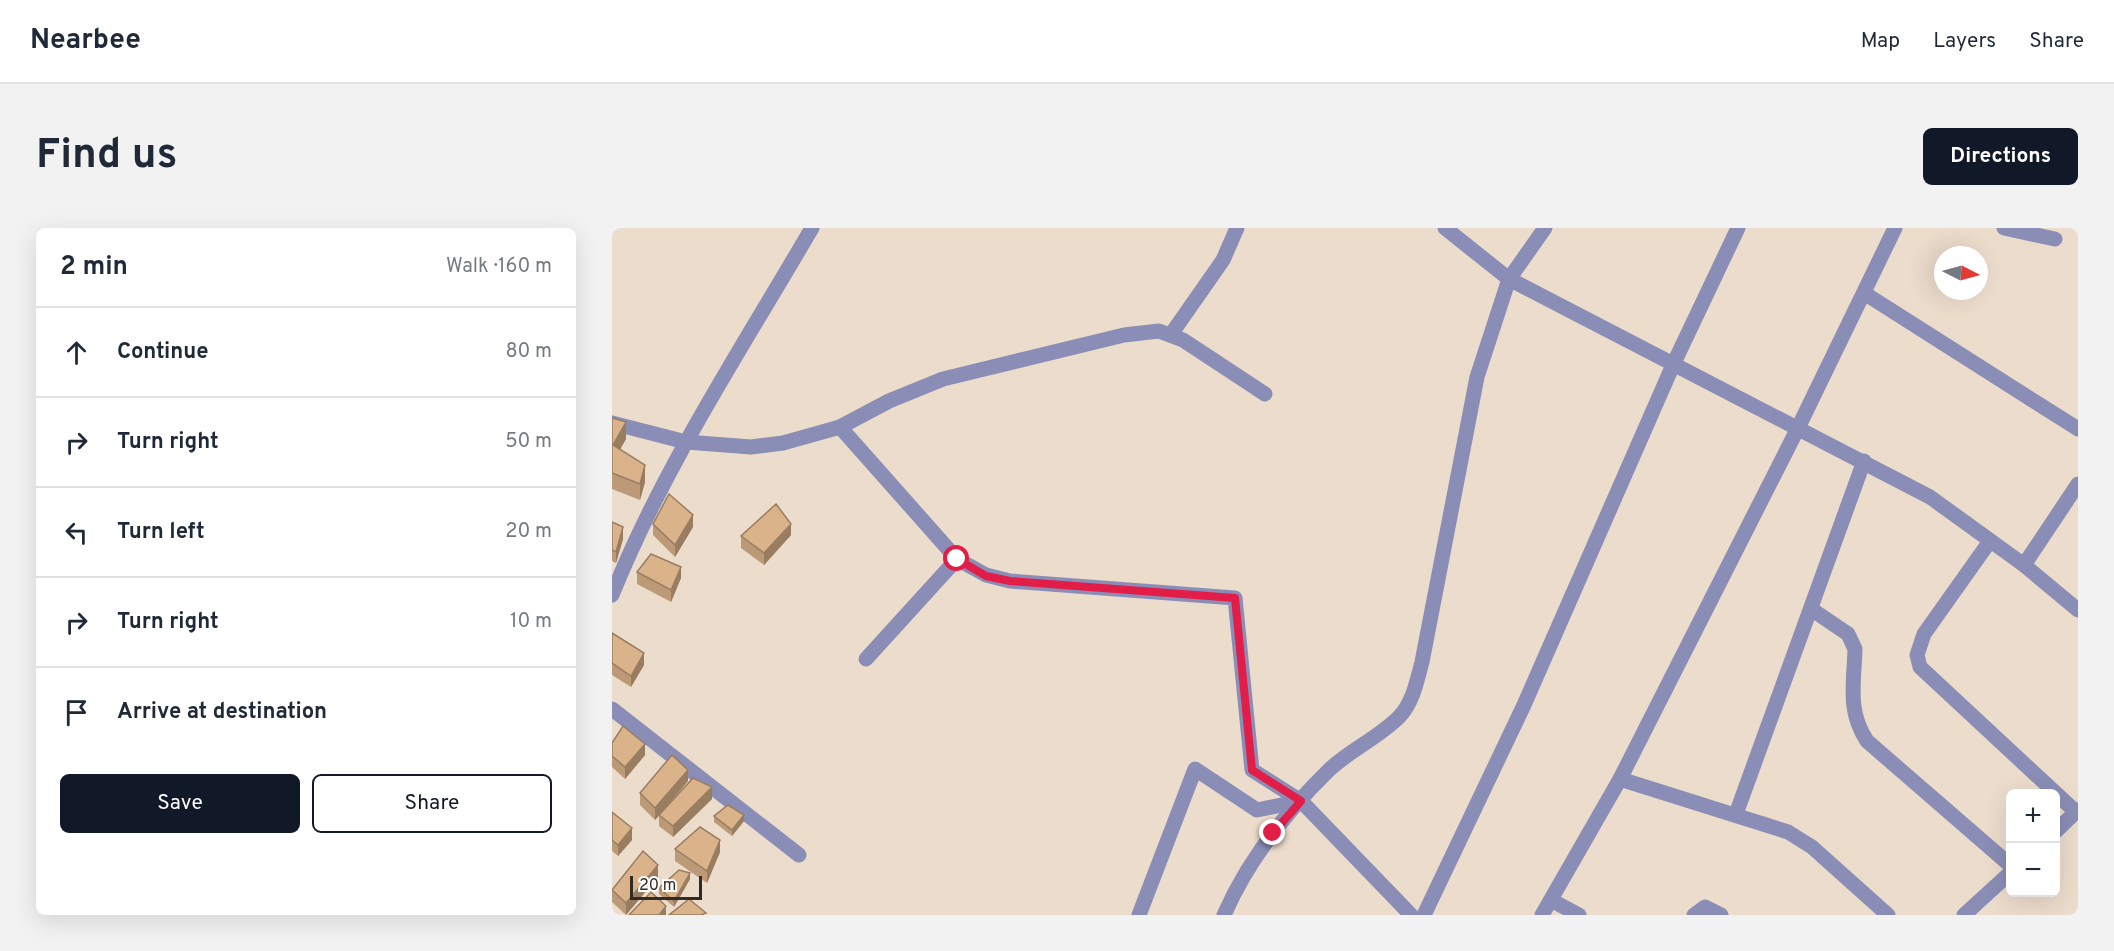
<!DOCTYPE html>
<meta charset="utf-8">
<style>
body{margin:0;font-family:Overpass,sans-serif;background:#f2f2f3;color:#1f2937}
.controls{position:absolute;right:18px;bottom:18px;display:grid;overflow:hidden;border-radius:9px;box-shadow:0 6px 24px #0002}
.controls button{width:54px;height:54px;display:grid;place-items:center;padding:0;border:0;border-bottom:2px solid #e0e1e3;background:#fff;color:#1f2937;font:30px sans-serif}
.compass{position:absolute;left:1322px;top:18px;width:54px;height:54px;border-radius:50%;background:#fff;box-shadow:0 6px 24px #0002;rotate:96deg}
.scale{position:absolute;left:18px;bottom:15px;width:72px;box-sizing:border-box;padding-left:6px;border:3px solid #312b25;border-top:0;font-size:16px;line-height:21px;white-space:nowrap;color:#312b25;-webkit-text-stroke:4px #fff;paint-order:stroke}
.stop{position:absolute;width:18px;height:18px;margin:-14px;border:4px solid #e11d48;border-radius:50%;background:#fff}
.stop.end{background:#e11d48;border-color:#fff;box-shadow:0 2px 6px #0008}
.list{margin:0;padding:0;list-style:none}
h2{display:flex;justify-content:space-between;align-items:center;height:78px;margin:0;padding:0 24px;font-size:26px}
h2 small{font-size:20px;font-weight:400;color:#747a83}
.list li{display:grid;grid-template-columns:39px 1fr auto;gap:18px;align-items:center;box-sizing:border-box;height:90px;padding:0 24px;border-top:2px solid #e0e1e3}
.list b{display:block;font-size:22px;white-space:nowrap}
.list em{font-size:20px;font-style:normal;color:#747a83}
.actions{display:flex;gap:12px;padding:18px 24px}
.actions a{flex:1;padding:14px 0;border:2px solid #111827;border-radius:9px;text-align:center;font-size:21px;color:#111827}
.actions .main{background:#111827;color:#fff}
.icon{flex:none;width:33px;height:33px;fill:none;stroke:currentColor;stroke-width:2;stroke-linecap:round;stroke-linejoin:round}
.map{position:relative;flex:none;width:1466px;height:687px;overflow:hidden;border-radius:9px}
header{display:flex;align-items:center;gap:36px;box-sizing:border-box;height:84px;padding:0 30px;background:#fff;border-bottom:2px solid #e0e1e3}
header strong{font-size:28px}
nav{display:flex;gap:33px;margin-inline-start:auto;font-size:21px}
.intro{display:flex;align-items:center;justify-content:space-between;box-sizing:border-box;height:144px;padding:0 36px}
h1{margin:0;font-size:42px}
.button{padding:15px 27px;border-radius:9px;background:#111827;color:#fff;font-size:21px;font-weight:700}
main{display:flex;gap:36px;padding:0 36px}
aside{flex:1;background:#fff;border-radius:9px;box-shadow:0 6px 24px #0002}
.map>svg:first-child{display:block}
</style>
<header>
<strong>Nearbee</strong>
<nav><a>Map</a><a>Layers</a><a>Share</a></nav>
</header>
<div class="intro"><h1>Find us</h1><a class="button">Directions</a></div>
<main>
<aside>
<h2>2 min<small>Walk · 160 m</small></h2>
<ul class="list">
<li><svg class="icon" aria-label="ahead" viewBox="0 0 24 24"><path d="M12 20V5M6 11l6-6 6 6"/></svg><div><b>Continue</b></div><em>80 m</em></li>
<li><svg class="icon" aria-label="right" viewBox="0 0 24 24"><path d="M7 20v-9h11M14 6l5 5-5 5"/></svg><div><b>Turn right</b></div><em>50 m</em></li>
<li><svg class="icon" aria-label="left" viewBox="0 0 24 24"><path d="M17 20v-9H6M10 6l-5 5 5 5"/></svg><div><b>Turn left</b></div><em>20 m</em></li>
<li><svg class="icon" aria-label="right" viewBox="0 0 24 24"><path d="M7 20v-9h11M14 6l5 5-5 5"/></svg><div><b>Turn right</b></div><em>10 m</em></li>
<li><svg class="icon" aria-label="arrive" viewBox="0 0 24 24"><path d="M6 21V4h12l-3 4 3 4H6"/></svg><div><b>Arrive at destination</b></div></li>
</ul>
<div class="actions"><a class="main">Save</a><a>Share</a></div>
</aside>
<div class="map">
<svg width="1466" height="687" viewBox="0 0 1466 687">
<rect width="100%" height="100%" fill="#ecdccc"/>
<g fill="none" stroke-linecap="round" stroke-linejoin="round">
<g stroke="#8a8eb6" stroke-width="15">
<polyline points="833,0 897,51 1318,269 1412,337 1466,382"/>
<polyline points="1392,0 1443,11"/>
<polyline points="1252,65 1466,201"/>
<polyline points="560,105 611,32 625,0"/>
<polyline points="0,195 74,214 139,219 171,215 228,199 277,173 331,151 512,107 547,103 571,112 653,166"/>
<polyline points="228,199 345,331 374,347 398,353 623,370 640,542 689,573 799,687"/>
<polyline points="1378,313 1312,406 1305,427 1308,439 1464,584"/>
<polyline points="1412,337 1466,256"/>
<path d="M 0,367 C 52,238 130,120 200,0"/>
<path d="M 1199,381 L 1236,406 L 1243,421 C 1242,456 1235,483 1255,513 L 1398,637"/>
<polyline points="254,431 345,331"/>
<polyline points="0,481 187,627"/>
<polyline points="1008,551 1176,604 1200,619 1276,687"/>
<polyline points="1124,586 1252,233"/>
<polyline points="1444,603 1466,582"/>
<polyline points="939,672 967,687"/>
<polyline points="527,687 583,541 645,582 689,573"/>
<path d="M 612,687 C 636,632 674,584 717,542 C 738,522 766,510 787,489 C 801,475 805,452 810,434 L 865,149 L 897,51 L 933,0"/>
<polyline points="812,687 912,477 1061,137 1126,0"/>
<polyline points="930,687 1008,551 1186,200 1283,0"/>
<polyline points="1082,687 1093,679 1109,687"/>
<polyline points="1352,687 1398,645"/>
</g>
</g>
<g fill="#bc9a78">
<polygon points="0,190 14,211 8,221 33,254 28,272 0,261"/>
<polygon points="0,294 11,311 4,335 0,333"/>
<polygon points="41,296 81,299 63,329 41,307"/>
<polygon points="179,307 152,337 129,320 129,308"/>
<polygon points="25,344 69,350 59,374 25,356"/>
<polygon points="0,405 32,437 19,459 0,447"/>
<polygon points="0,515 33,527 13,551 0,539"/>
<polygon points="76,553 59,573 100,571 61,609 47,598 47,588 43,592 28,577 28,565"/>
<polygon points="0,584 20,612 6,628 0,623"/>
<polygon points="102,588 132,593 120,608 102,594"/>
<polygon points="63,621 108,624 95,655 63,633"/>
<polygon points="46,649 14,687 0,674 0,662"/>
<polygon points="78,651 62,679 47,666 47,660"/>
</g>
<g fill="#997d61">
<polygon points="14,194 14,211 1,234 1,217"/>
<polygon points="33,237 33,254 28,272 28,256"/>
<polygon points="81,287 81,299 63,329 63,317"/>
<polygon points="179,296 179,307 152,337 152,325"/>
<polygon points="11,299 11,311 4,335 4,324"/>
<polygon points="69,339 69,350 59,374 59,362"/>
<polygon points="32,425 32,437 19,459 19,448"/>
<polygon points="33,516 33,527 13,551 13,539"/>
<polygon points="76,542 76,553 43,592 43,580"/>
<polygon points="100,559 100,571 61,609 61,598"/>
<polygon points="132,587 132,593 120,608 120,602"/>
<polygon points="20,600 20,612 6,628 6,617"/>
<polygon points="108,612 108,624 95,655 95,643"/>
<polygon points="46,637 46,649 14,687 14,675"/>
<polygon points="78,645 78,651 62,679 62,673"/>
<polygon points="54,678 54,687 47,687"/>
</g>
<g fill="#dbb38b" stroke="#997d61" stroke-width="1.5">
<polygon points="0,190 14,194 1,217 33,237 28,256 0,245"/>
<polygon points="57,266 81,287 63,317 41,296"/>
<polygon points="164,276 179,296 152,325 129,308"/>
<polygon points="0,294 11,299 4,324 0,322"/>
<polygon points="39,326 69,339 59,362 25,344"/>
<polygon points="0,405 32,425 19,448 0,435"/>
<polygon points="11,498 33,516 13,539 0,528 0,515"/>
<polygon points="60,527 76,542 43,580 28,565"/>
<polygon points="81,550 100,559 61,598 47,587"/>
<polygon points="116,577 132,587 120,602 102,588"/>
<polygon points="0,584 20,600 6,617 0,612"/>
<polygon points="88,599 108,612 95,643 63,621"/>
<polygon points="31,623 46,637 14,675 0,662"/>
<polygon points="67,642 78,645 62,673 47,660"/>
<polygon points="39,664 54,678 47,687 17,687"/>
<polygon points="77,671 94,685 89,687 57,687"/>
</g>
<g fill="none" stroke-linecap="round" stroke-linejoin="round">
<polyline stroke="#e11d48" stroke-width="8" points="345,331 374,348 398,353 623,370 640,542 689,573 661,605"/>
</g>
</svg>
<div class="controls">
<button>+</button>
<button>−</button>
</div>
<svg class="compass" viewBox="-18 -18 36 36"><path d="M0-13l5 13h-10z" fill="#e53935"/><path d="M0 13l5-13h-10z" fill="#747a83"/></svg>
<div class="scale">20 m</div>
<div class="stop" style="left:345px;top:331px"></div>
<div class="stop end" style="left:661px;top:605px"></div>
</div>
</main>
